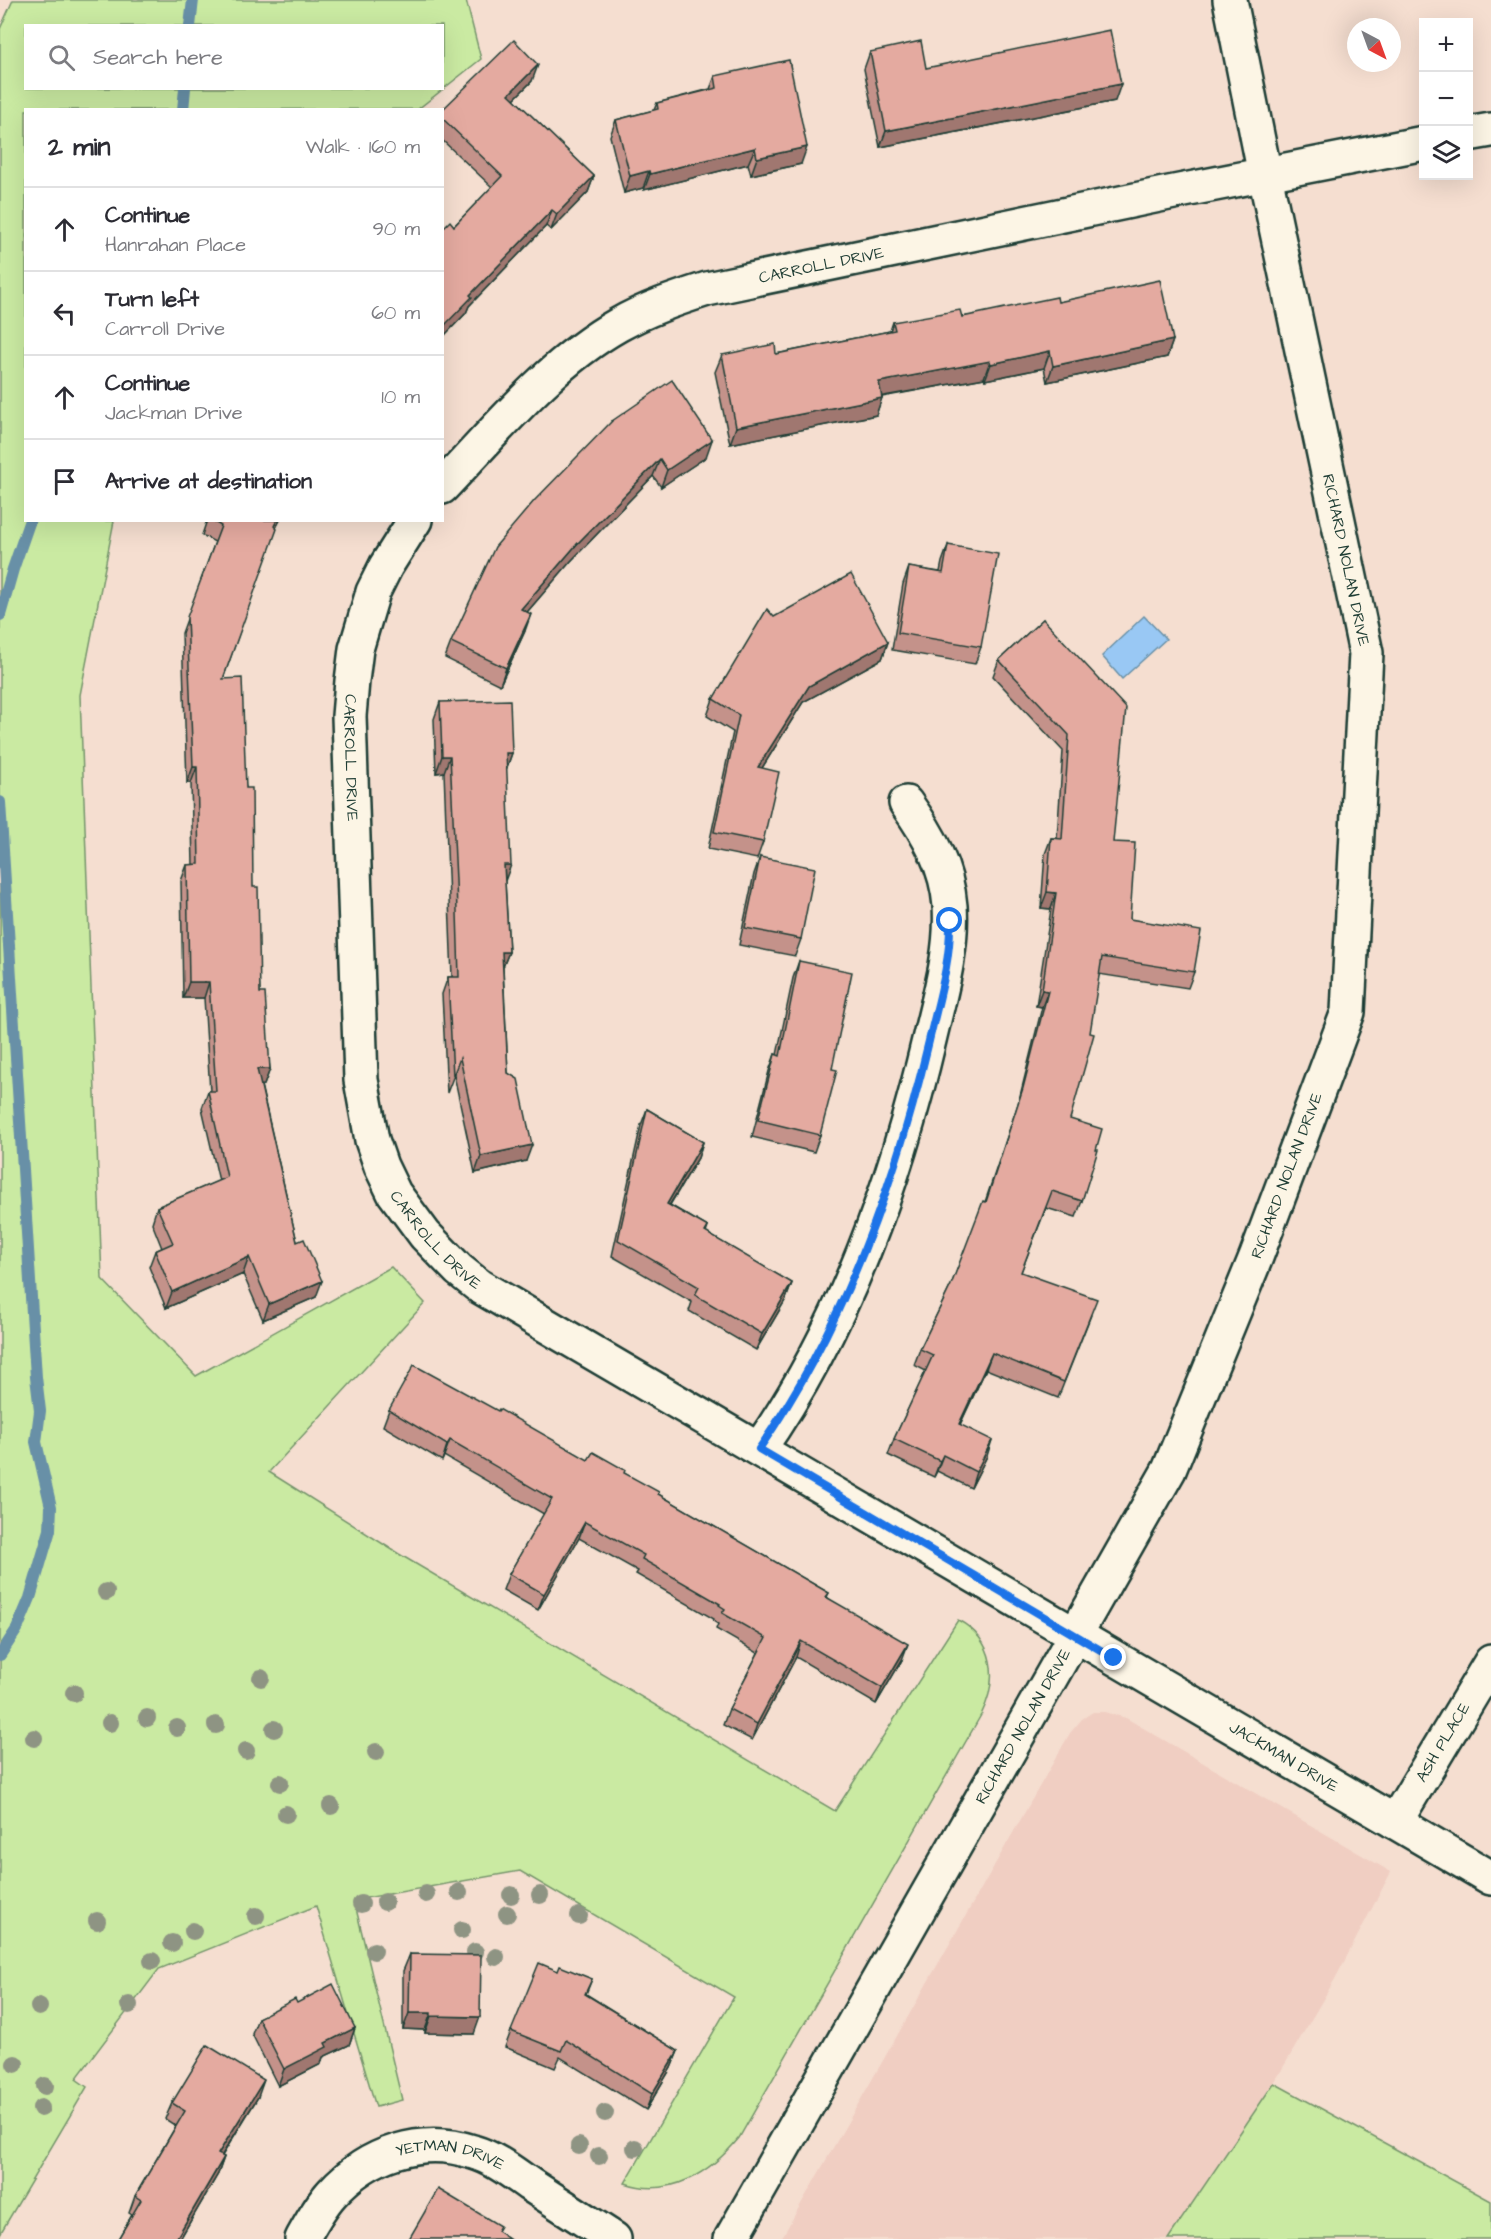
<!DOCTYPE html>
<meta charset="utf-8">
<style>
body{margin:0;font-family:"Architects Daughter",sans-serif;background:#f7f7f7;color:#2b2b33}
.controls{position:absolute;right:18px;top:18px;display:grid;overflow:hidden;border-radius:0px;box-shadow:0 6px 24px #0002}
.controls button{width:54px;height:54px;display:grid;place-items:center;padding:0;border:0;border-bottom:2px solid #e1e1e2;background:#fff;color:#2b2b33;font:30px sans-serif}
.compass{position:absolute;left:1347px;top:18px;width:54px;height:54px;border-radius:50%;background:#fff;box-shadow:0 6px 24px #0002;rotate:139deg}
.stop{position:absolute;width:18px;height:18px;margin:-14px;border:4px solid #1a73e8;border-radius:50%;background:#fff}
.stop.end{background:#1a73e8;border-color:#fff;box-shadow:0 2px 6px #0008}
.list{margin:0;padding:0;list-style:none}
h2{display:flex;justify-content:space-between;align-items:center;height:78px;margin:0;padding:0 24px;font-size:26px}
h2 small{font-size:20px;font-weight:400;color:#7c7c81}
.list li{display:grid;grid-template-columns:39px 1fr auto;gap:18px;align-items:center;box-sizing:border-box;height:84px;padding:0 24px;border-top:2px solid #e1e1e2}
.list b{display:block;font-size:22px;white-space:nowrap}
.list p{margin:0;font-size:20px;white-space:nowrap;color:#7c7c81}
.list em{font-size:20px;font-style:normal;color:#7c7c81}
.icon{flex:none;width:33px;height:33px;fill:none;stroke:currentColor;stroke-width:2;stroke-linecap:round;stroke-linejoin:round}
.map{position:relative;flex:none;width:1491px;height:2239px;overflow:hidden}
.search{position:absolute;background:#fff;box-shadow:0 6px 24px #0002;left:24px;top:24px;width:420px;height:66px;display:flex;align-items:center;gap:15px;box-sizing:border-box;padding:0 21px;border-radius:0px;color:#7c7c81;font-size:22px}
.panel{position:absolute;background:#fff;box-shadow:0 6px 24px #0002;left:24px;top:108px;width:420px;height:414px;border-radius:0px}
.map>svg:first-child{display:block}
</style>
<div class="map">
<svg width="1491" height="2239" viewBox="0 0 1491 2239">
<rect width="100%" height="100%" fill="#f5ded0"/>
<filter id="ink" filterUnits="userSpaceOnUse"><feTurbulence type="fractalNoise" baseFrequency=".0167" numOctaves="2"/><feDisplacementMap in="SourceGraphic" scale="12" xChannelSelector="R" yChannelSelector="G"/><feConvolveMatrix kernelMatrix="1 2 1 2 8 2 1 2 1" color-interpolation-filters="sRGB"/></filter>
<g filter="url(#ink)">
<polygon fill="#f0cec2" points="1093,1712 1104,1712 1126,1718 1391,1872 1335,1979 1274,2083 1168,2239 781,2239 1070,1733 1082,1719"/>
<g fill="#caeaa2" stroke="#74946b" stroke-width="1.5" fill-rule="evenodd">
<path d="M 13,0 L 466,0 L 481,59 L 418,109 L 26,110 L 26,520 L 114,521 L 80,695 L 102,1279 L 196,1376 L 391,1267 L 425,1303 L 269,1472 L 399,1554 L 835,1811 L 958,1620 C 995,1640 999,1679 981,1715 L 739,2138 C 711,2172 670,2199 625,2183 L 734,1997 L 520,1871 L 354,1900 L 402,2100 L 376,2107 L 316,1906 L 159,1969 L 76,2079 L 87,2087 L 0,2234 L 0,29 ZM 26,26 L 442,26 L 442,88 L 26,88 Z"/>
<polygon points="1274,2083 1491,2201 1491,2239 1168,2239"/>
</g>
<polygon fill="#99c8f4" stroke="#6890a7" stroke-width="1.5" points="1144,616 1166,639 1122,679 1102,656"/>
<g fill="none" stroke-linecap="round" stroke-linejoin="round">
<g stroke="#6890a7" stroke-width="12">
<polyline points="190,26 193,0"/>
<polyline points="183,110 185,88"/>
<polyline points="0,615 13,569 30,520"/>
<polyline points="0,802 36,1377 40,1411 36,1442 51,1507 50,1530 30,1598 17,1629 0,1655"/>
</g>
<defs>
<g id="street">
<polyline points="1468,134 1491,130"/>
<path id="s1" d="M 442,487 C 496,431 549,364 618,325 C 646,309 676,299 707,289 L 1164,194 L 1424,143"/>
<path id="s2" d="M 415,520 L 386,566 L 373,592 L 356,649 L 352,681 L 349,716 L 361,1080 L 372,1140 L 381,1166 L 394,1193 L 425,1235 L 459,1270 L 479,1286 L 1491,1878"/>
<path d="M 759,1449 C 845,1326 896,1181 930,1036 C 940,994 953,950 950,906 C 947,867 929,835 906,803"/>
<path id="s3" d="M 1395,1822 L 1491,1662"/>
<path id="s4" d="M 302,2239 C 311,2223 320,2206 332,2193 C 368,2153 422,2135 473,2152 C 494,2158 512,2172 529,2184 C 557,2202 586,2221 614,2239"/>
</g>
<g id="secondary">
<path id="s5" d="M 731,2239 L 1169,1470 L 1256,1257 L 1348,1012 L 1366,653 L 1265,175 L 1230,0"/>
</g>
</defs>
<use href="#street" stroke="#1f3d34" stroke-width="38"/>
<use href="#secondary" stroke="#1f3d34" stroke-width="38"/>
<use href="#street" stroke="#fcf5e5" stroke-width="33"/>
<use href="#secondary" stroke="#fcf5e5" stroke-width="33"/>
</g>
<g fill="#8e9483">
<circle cx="106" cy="1592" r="9"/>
<circle cx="261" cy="1678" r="9"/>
<circle cx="74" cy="1693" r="9"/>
<circle cx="147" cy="1718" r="9"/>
<circle cx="110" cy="1723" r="9"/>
<circle cx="216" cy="1725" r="9"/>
<circle cx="177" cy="1728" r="9"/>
<circle cx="274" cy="1729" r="9"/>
<circle cx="34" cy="1738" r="9"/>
<circle cx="246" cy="1751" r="9"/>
<circle cx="376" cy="1752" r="9"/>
<circle cx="280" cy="1783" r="9"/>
<circle cx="331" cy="1806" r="9"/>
<circle cx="286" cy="1814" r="9"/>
<circle cx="459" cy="1892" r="9"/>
<circle cx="426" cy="1894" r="9"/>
<circle cx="511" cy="1895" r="9"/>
<circle cx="540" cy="1895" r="9"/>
<circle cx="385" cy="1902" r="9"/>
<circle cx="361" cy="1904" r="9"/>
<circle cx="507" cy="1914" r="9"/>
<circle cx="256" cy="1916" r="9"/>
<circle cx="579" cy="1916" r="9"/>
<circle cx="97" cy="1921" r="9"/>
<circle cx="462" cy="1930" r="9"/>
<circle cx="193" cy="1931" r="9"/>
<circle cx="172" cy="1943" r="9"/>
<circle cx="374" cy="1951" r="9"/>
<circle cx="475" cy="1952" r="9"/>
<circle cx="496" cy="1957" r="9"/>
<circle cx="152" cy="1961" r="9"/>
<circle cx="129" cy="2005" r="9"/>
<circle cx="39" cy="2007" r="9"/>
<circle cx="15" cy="2064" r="9"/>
<circle cx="45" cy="2086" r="9"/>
<circle cx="41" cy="2108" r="9"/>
<circle cx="605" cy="2113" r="9"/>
<circle cx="579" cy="2146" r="9"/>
<circle cx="635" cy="2148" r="9"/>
<circle cx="599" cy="2156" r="9"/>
</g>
<g fill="#c4928a" stroke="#1f3d34" stroke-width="1.5">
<polygon points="870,52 926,68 1115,101 880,147 864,69"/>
<polygon points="715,76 801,164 751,175 748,164 644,190 643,188 624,193 610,136 616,120 654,110 657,103 710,89"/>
<polygon points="532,81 514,99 594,176 588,192 551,230 546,226 469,306 466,313 442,338 442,229 454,226 492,187 442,140 442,110"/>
<polygon points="1058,302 1173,340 1167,357 1047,382 1044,368 985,380 984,378 882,397 876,415 730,444 715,372 722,355 776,354 890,331 893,322 962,317"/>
<polygon points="612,421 706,457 661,487 653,476 571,561 527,612 525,631 500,685 445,658 451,642"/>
<polygon points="207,520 280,520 276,528 223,679 246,788 260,993 270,1069 264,1085 261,1085 297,1242 316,1297 263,1320 243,1274 166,1308 149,1267 155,1251 162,1248 152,1223 157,1207 219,1181 202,1108 208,1091 210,1091 204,998 183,998 181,881 187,865 193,865 191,783 187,783 182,633 215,542 202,535"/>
<polygon points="948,545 981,647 975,664 892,650 903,584 909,567 940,572 942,562"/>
<polygon points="774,617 888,642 882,659 803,702 762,768 763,842 757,859 708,849 733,732 707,716 713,699"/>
<polygon points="1043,619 1113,842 1130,919 1194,972 1188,988 1099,974 1070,1119 1096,1150 1082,1201 1076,1217 1046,1208 1021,1272 1091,1315 1058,1398 986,1369 960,1424 987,1456 971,1488 937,1471 934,1477 888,1455 894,1439 926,1371 914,1365 920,1349 951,1285 985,1202 1018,1104 1042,1007 1036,1006 1051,909 1041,908 1045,854 1051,838 1057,838 1063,751 993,676 999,660"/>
<polygon points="440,702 512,753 506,770 505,881 509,952 503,967 508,1073 526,1161 475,1173 454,1075 447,1093 442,994 448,977 452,977 444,772 436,773 434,719"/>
<polygon points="760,857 801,939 795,956 739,945 754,874"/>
<polygon points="799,961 832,1069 820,1135 814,1152 752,1137 769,1071 775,1054 777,1055 793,978"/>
<polygon points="647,1109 703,1142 698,1158 670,1205 708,1227 706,1233 792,1283 786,1299 756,1350 689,1311 692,1302 612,1256 641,1125"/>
<polygon points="389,1410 588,1460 624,1473 658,1494 829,1593 827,1597 902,1660 876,1704 796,1657 752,1740 723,1725 729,1709 758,1653 716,1629 718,1624 713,1621 714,1619 636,1574 638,1571 579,1538 538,1610 503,1590 509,1574 544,1514 444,1456 442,1461 383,1426"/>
<polygon points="410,1954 474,2034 425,2033 425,2030 403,2029 403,1971"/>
<polygon points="558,1971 592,1979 586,1994 678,2051 671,2068 646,2110 560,2057 555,2068 505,2047 511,2031"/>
<polygon points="297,2003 355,2028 349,2045 323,2057 321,2064 278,2086 252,2034 258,2018"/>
<polygon points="258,2097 222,2156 224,2157 218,2174 180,2239 118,2239 132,2215 129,2213 135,2196 176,2126 165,2119 172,2103"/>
</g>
<g fill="#a07770" stroke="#1f3d34" stroke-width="1.5">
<polygon points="538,65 532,81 503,110 509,94"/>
<polygon points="1121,84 1115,101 880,147 886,131"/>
<polygon points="807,147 801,164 751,175 757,158"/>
<polygon points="755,148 748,164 644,190 650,174"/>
<polygon points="649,171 643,188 624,193 630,176"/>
<polygon points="594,176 588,192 551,230 557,214"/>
<polygon points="552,210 546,226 469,306 466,313 442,338 442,328 470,295"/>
<polygon points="1173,340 1167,357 1047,382 1053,366"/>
<polygon points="1050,351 1044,368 985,380 991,364"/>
<polygon points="990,361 984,378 873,398 879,382"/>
<polygon points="882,398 876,415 730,444 736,427"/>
<polygon points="712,440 706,457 661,487 667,470"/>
<polygon points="660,459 653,476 571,561 515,626 521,609 577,544"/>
<polygon points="277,520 280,520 268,543 274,526"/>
<polygon points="531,614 525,631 500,685 506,668"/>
<polygon points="888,642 882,659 803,702 752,784 758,767 809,686"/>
<polygon points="506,753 512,753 506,770"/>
<polygon points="442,756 450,756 444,772 436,773"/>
<polygon points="193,767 197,767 191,783 187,783"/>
<polygon points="504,865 511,865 505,881"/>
<polygon points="1047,892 1056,893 1051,909 1041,908"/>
<polygon points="502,952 509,952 502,969"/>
<polygon points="189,982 209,982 204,998 183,998"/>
<polygon points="1042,990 1048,991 1042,1007 1036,1006"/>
<polygon points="257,1069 270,1069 264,1085 251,1086"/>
<polygon points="703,1142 698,1158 661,1219 667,1204"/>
<polygon points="532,1145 526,1161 475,1173 481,1156"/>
<polygon points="249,1257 243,1274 166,1308 172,1292"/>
<polygon points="322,1281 316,1297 263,1320 269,1304"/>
<polygon points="792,1283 786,1299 756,1350 762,1334"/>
<polygon points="992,1353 986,1369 953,1440 959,1424"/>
<polygon points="450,1440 444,1456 442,1461 447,1445"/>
<polygon points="992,1440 987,1456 971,1488 976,1472"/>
<polygon points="943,1455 937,1471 934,1477 940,1461"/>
<polygon points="585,1522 579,1538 538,1610 544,1594"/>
<polygon points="801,1641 796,1657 752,1740 757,1724"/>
<polygon points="908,1644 902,1660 876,1704 882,1688"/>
<polygon points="409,2013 431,2013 425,2030 403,2029"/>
<polygon points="431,2016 480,2017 474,2034 425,2033"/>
<polygon points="355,2028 349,2045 323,2057 321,2064 278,2086 284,2069 325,2043"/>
<polygon points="678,2051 671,2068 646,2110 652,2094"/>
<polygon points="264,2080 258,2097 212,2171 218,2154"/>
<polygon points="224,2157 218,2174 180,2239 176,2239"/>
</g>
<g fill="#e4aaa0" stroke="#1f3d34" stroke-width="1.5">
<polygon points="1110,30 1121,84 886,131 870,52 921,41 926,68"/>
<polygon points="514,40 538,65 509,94 594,176 557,214 552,210 470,295 472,297 442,328 442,229 450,221 454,226 502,176 442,118 442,110"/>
<polygon points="789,60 807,147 757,158 755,148 650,174 649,171 630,176 616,120 658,109 657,103 717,88 715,76"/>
<polygon points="1160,280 1173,340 1053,366 1050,351 991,364 990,361 879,382 882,398 736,427 722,355 775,344 776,354 895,330 893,322 960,310 962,317 1057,297 1058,302"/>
<polygon points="672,380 712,440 667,470 660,459 577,544 521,609 531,614 506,668 451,642 495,547 534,501 612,421"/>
<polygon points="211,520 277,520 274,526 277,529 223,679 242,678 246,788 252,788 253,887 258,887 260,993 265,993 270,1069 257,1069 297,1242 304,1239 322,1281 269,1304 249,1257 172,1292 155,1251 173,1243 157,1207 227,1177 208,1091 216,1091 209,982 189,982 187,865 199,864 197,767 193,767 187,617 221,526"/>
<polygon points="948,545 998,554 981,647 898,633 909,567 943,573"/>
<polygon points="851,574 888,642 809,686 758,767 779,772 763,842 714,832 739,715 713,699 767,609 774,617"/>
<polygon points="1043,619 1126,708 1113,842 1135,843 1130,919 1201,931 1194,972 1102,957 1090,1033 1094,1034 1070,1119 1102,1129 1096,1150 1098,1150 1082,1201 1052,1191 1021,1272 1097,1299 1064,1382 992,1353 959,1424 992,1440 976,1472 943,1455 940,1461 894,1439 933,1355 920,1349 951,1285 983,1201 986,1202 1023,1088 1048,991 1042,990 1056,893 1047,892 1051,838 1062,839 1069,735 999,660"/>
<polygon points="510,700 512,753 506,753 511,865 504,865 509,952 502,952 508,1073 518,1079 532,1145 481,1156 460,1058 453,1076 448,977 459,977 456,880 450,756 442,756 440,702"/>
<polygon points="760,857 815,868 801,939 745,928"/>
<polygon points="799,961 852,972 832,1069 837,1070 820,1135 758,1120 775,1054 780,1056"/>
<polygon points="647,1109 703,1142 667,1204 708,1227 705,1232 792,1283 762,1334 695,1295 699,1287 618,1240"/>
<polygon points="414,1365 498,1411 499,1409 588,1460 593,1452 625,1470 624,1473 659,1492 658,1494 829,1593 826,1597 908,1644 882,1688 801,1641 757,1724 729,1709 766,1638 722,1613 725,1609 719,1605 720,1604 642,1559 644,1555 585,1522 544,1594 509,1574 552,1499 450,1440 447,1445 389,1410"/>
<polygon points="410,1954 481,1955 480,2017 431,2016 431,2013 409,2013"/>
<polygon points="539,1963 558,1971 560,1966 592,1979 585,1994 678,2051 652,2094 566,2040 561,2051 511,2031"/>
<polygon points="333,1984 355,2028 325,2043 327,2047 284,2069 258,2018 295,1999 297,2003"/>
<polygon points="207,2045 264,2080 218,2154 224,2157 176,2239 118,2239 141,2200 135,2196 185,2111 172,2103"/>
<polygon points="438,2189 500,2226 497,2231 509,2239 409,2239"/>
</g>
</g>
<g fill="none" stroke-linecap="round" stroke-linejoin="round" filter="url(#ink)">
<path stroke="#1a73e8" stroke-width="8" d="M 950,921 C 951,961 938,1002 929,1041 C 895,1185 843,1328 759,1449 L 1114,1658"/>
</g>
<g text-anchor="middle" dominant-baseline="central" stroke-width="4.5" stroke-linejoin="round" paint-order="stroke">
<g font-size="16" fill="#1f3d34" stroke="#fcf5e5">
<text stroke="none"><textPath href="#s1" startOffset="453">CARROLL DRIVE</textPath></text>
<text transform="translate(1346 560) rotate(78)">RICHARD NOLAN DRIVE</text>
<text stroke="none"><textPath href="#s2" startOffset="252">CARROLL DRIVE</textPath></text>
<text stroke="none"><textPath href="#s5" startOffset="1202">RICHARD NOLAN DRIVE</textPath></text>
<text stroke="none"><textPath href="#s2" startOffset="756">CARROLL DRIVE</textPath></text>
<text stroke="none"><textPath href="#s5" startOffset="590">RICHARD NOLAN DRIVE</textPath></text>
<text stroke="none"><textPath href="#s3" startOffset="93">ASH PLACE</textPath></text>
<text stroke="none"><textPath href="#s2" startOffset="1752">JACKMAN DRIVE</textPath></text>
<text stroke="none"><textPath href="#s4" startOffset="188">YETMAN DRIVE</textPath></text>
</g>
</g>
</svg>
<div class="controls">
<button>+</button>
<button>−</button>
<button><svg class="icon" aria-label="layers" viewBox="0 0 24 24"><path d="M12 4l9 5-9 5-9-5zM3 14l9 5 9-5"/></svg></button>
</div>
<svg class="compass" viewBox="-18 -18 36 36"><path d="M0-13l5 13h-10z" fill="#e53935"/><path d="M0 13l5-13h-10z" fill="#7c7c81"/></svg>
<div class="stop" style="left:950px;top:921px"></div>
<div class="stop end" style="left:1114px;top:1658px"></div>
<div class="search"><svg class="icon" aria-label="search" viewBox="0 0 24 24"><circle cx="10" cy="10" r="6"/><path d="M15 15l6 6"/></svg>Search here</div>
<section class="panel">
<h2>2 min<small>Walk · 160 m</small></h2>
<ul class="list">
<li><svg class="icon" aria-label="ahead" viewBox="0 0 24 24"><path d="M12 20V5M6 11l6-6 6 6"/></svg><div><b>Continue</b><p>Hanrahan Place</p></div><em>90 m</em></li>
<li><svg class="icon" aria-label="left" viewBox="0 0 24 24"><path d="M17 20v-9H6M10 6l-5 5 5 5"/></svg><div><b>Turn left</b><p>Carroll Drive</p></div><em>60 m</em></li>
<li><svg class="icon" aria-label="ahead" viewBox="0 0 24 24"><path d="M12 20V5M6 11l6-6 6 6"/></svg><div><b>Continue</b><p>Jackman Drive</p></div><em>10 m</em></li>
<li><svg class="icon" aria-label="arrive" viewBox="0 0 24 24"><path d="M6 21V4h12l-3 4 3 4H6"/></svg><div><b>Arrive at destination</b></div></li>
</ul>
</section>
</div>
